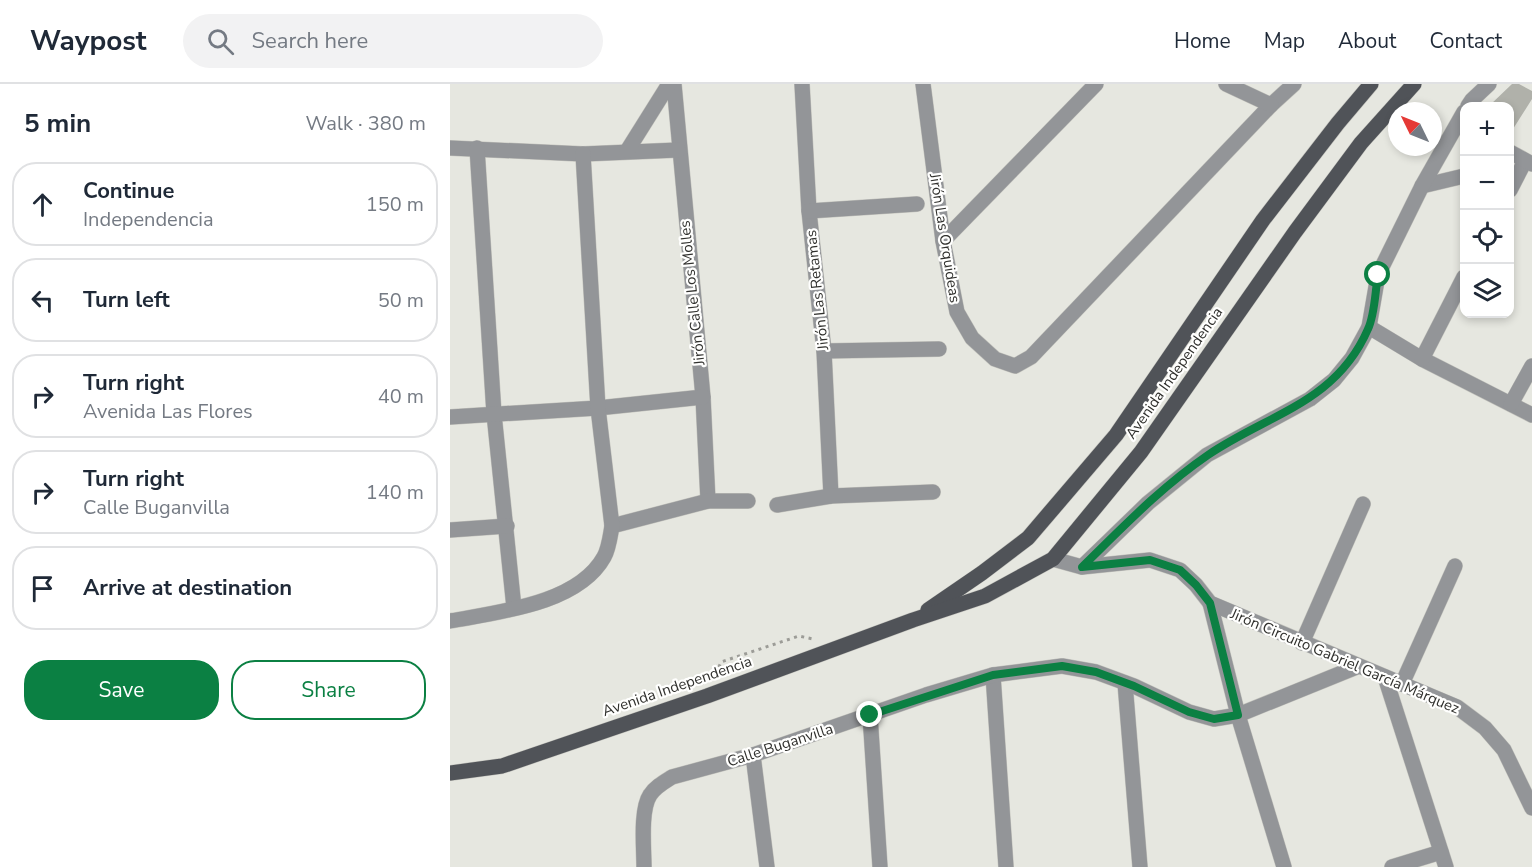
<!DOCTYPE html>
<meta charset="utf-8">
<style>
body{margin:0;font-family:"Nunito Sans",sans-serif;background:#f2f2f3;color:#1f2937}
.controls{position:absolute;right:18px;top:18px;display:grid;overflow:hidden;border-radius:12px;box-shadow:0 3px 9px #0003}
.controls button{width:54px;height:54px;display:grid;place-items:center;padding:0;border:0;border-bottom:2px solid #e0e1e3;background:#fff;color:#1f2937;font:30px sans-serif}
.compass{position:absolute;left:938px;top:18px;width:54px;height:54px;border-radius:50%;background:#fff;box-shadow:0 3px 9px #0003;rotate:313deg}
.stop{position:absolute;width:18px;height:18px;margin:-14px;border:4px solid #0b8043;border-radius:50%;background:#fff}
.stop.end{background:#0b8043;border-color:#fff;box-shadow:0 2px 6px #0008}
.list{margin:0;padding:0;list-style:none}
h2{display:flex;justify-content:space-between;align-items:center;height:78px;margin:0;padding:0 24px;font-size:26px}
h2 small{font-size:20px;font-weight:400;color:#747a83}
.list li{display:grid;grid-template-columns:39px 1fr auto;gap:18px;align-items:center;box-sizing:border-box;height:84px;margin:0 12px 12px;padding:0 12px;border:2px solid #e0e1e3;border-radius:24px}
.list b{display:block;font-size:22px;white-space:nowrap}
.list p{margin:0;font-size:20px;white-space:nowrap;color:#747a83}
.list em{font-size:20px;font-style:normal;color:#747a83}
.actions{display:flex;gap:12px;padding:18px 24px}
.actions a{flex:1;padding:14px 0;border:2px solid #0b8043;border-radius:24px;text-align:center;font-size:21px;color:#0b8043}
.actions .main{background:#0b8043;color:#fff}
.icon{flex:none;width:33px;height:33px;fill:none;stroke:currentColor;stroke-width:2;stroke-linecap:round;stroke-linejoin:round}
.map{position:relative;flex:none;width:1082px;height:783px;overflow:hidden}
header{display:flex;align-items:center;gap:36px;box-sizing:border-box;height:84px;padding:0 30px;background:#fff;border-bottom:2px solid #e0e1e3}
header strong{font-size:28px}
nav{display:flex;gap:33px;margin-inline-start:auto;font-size:21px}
.search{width:420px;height:54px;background:#f2f2f3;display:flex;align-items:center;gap:15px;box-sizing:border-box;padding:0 21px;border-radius:33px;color:#747a83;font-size:22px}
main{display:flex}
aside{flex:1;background:#fff}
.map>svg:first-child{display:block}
</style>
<header>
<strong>Waypost</strong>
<div class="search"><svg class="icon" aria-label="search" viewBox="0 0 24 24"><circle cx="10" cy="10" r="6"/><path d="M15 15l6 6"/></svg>Search here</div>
<nav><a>Home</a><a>Map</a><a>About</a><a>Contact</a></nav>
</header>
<main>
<aside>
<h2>5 min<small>Walk · 380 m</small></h2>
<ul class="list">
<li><svg class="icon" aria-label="ahead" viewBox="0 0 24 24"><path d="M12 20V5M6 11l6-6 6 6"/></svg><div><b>Continue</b><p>Independencia</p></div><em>150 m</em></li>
<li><svg class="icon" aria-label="left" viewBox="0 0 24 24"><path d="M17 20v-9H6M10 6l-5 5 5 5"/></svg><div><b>Turn left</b></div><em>50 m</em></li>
<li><svg class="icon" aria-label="right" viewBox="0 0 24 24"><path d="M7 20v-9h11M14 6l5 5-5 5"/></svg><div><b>Turn right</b><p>Avenida Las Flores</p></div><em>40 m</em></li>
<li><svg class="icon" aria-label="right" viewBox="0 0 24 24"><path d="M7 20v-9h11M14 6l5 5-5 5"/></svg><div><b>Turn right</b><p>Calle Buganvilla</p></div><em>140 m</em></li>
<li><svg class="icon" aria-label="arrive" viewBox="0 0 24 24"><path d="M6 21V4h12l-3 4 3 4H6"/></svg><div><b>Arrive at destination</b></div></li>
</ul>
<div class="actions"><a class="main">Save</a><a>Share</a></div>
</aside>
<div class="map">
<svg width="1082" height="783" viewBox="0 0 1082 783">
<rect width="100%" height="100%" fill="#e6e7e0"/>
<polygon fill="#b0b1aa" points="1062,0 1069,0 1082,7 1082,15 1063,45 1060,43 1060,22 1040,22 1040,21"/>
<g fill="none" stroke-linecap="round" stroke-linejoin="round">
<defs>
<g id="minor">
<polyline points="224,0 253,313 258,417"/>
<polyline points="352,0 359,127 374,267 381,412"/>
<polyline points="473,0 493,157 507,228 522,254 545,275 565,282 581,273 821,21 844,0"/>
<polyline points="1018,22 1022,16 1039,0"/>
<polyline points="0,64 133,70 228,66"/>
<polyline points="27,64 44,330 64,524"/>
<polyline points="177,67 219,0"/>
<polyline points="972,102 1014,92"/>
<polyline points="1060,106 1075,77"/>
<polyline points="359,127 467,120"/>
<polyline points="493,157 646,0"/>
<polyline points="919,243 972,275 1082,331"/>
<polyline points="374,267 489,265"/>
<polyline points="972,275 1014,193"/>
<polyline points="1061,320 1082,282"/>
<polyline points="0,333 148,324 253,313"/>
<polyline points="327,421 381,412 483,408"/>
<polyline points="162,442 258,417 298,417"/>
<polyline points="0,446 57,442"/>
<polyline points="603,475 632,483 700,476 730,486 746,501 760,519 1007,623 1035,644 1054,666 1082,724"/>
<polyline points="632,483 698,419 757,371 860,315 884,296 902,274 919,243 928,191 972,102 1014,28"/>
<polyline points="760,519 788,631 834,783"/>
<path d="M 0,537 C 48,528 128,520 154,473 C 159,464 160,453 162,442 L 148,324 L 133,70"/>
<polyline points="852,559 913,420"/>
<polyline points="543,591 556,783"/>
<polyline points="935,593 996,783"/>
<polyline points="675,599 690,783"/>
<polyline points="952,600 1005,482"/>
<polyline points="420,631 430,783"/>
<polyline points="303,671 317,783"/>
<path d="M 194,783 C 194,765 190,726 200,711 C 205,703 214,698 222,693 L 303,671 L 476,611 L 543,591 L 612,582 L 646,588 L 684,602 L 739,628 L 764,635 L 788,631 L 909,582"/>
<polyline points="942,783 991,768"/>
</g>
<g id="tertiary">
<polyline points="776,0 821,21"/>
<polyline points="1008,40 1014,44"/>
<polyline points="1060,68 1082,80"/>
</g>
<g id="primary">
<polyline points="478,526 532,489 578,454 666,351 813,136 888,39 921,0"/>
<polyline points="0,689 52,682 257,612 463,536 535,512 603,475 691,368 845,148 911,59 964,0"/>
</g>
</defs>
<use href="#minor" stroke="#c2c2bc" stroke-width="16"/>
<use href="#tertiary" stroke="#c2c2bc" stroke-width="16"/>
<use href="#primary" stroke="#c2c2bc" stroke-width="16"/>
<polyline stroke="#9c9c97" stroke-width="3" stroke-dasharray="3 4.5" stroke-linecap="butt" points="266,590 271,578 349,552 363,555"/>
<use href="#minor" stroke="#939598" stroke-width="15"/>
<use href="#tertiary" stroke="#939598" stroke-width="15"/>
<use href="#primary" stroke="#505358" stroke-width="15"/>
</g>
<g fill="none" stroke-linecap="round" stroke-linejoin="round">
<path stroke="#0b8043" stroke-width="8" d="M 420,631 L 543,591 L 612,582 L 646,588 L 684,602 L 739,628 L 764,635 L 788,631 L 760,519 L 746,501 L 730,486 L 700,476 L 632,483 C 672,444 711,403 758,371 C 818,330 886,319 918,245 C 925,230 925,208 928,191"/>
</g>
<g text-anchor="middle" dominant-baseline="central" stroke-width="4.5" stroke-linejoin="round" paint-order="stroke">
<g font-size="15" fill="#30302d" stroke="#fffffe">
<text transform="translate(495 154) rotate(81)">Jirón Las Orquideas</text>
<text transform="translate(367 206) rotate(-96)">Jirón Las Retamas</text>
<text transform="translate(242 209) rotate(-96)">Jirón Calle Los Molles</text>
<text transform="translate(724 289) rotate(-55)">Avenida Independencia</text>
<text transform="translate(895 577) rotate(23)">Jirón Circuito Gabriel García Márquez</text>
<text transform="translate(227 602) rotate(-19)">Avenida Independencia</text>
<text transform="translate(330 661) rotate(-18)">Calle Buganvilla</text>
</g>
</g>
</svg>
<div class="controls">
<button>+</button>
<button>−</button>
<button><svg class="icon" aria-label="locate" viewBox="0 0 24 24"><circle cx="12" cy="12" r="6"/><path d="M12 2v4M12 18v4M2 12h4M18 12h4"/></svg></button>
<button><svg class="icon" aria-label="layers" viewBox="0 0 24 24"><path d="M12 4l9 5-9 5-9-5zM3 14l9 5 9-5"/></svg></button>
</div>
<svg class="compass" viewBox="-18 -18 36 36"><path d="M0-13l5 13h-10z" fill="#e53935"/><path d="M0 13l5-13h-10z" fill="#747a83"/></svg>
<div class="stop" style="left:928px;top:191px"></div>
<div class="stop end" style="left:420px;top:631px"></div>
</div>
</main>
